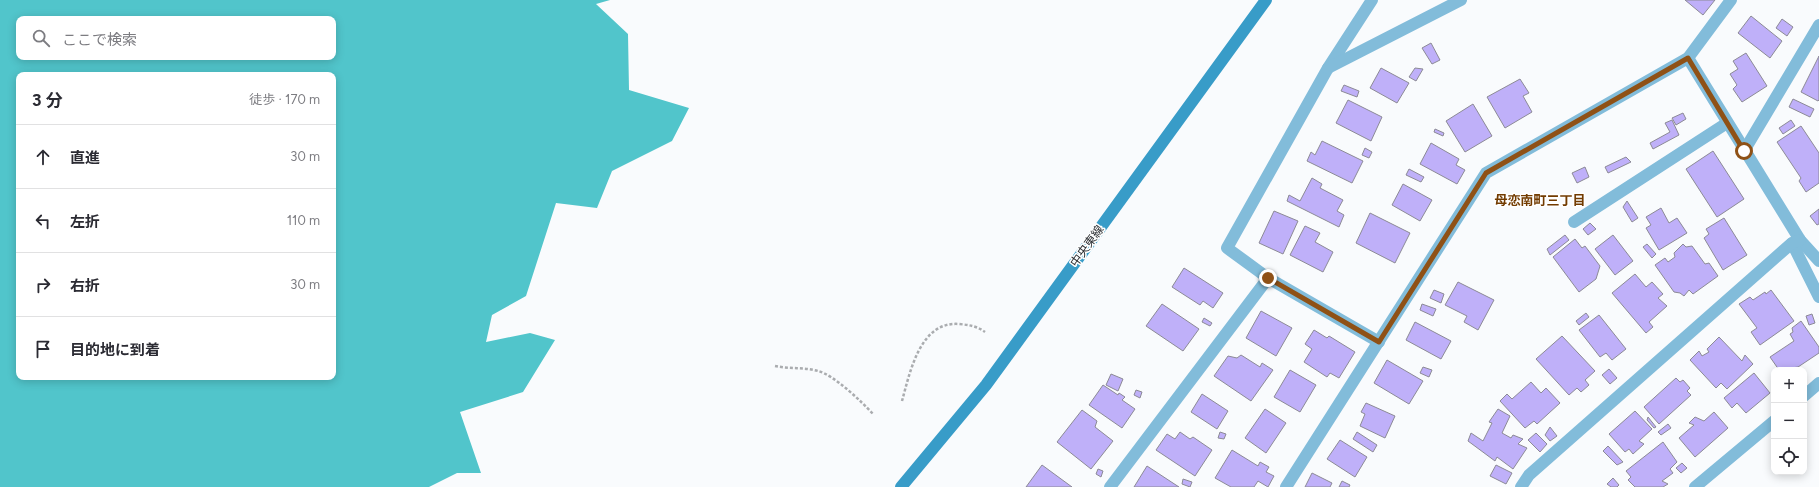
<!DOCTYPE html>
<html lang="ja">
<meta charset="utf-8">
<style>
body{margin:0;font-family:Figtree,"Noto Sans JP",sans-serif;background:#f2f2f3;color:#2b2b33}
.controls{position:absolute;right:12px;bottom:12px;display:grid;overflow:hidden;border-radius:8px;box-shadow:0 2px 10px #0003}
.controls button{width:36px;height:36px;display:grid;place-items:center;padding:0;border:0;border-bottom:1px solid #e1e1e2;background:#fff;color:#2b2b33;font:20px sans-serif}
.stop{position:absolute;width:12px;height:12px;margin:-9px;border:3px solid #8f5116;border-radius:50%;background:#fff}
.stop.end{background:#8f5116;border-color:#fff;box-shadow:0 1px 4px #0008}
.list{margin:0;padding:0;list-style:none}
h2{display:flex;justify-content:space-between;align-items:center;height:52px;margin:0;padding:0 16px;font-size:17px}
h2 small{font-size:13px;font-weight:400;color:#7c7c81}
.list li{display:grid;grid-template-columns:26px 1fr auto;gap:12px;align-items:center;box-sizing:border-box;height:64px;padding:0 16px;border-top:1px solid #e1e1e2}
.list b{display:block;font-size:15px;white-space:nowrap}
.list em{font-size:13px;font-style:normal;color:#7c7c81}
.icon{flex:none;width:22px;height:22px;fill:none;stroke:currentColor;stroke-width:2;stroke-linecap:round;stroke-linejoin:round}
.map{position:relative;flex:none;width:1819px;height:487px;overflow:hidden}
.search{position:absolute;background:#fff;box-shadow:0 2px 10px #0003;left:16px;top:16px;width:320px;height:44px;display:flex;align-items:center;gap:10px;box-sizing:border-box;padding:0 14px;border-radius:8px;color:#7c7c81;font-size:15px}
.panel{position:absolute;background:#fff;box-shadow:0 2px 10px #0003;left:16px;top:72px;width:320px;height:308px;border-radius:8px}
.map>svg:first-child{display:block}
</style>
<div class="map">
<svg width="1819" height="487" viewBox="0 0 1819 487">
<rect width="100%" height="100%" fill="#f9fbfd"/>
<path fill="#51c5cb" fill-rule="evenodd" d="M 0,0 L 610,0 L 596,4 L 628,34 L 629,90 L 689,108 L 672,141 L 612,171 L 597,208 L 556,203 L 526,296 L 492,315 L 486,342 L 530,333 L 555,340 L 523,392 L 460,412 L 481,473 L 457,473 L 429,487 L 0,487 ZM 19,19 L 333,19 L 333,57 L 19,57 ZM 19,75 L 333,75 L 333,377 L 19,377 Z"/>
<g fill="#bfb0f9" stroke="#8c8a96">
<polygon points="1685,0 1715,0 1703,15"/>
<polygon points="1751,16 1782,41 1770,58 1738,33"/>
<polygon points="1782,19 1793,27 1787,36 1776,28"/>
<polygon points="1431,43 1440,60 1432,64 1422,48"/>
<polygon points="1746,53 1767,86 1742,102 1733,89 1737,85 1730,74 1738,69 1733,61"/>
<polygon points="1819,56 1819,100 1818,101 1801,92"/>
<polygon points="1381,68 1409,83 1397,103 1370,88"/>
<polygon points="1415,68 1423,69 1416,81 1409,77"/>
<polygon points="1520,79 1529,93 1523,96 1532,112 1505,128 1487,97"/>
<polygon points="1344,85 1359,91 1357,97 1341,91"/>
<polygon points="1793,99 1814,109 1810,117 1789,107"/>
<polygon points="1348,100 1382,117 1371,141 1336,123"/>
<polygon points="1473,104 1492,136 1465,152 1446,121"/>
<polygon points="1683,113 1686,119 1676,125 1672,118"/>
<polygon points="1672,120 1679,135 1653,149 1650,143 1670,132 1665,123"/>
<polygon points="1791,120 1795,126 1783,134 1779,128"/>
<polygon points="1801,126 1819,153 1819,183 1806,192 1799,181 1801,178 1777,142"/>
<polygon points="1435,129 1444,133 1443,136 1434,132"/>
<polygon points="1322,141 1363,161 1352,183 1307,161 1311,152 1315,155"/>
<polygon points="1431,143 1459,159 1456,165 1465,170 1457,184 1420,164"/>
<polygon points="1365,148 1372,152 1369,158 1362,155"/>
<polygon points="1713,151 1744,199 1717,217 1686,169"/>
<polygon points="1626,157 1631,162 1608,173 1605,167"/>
<polygon points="1585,167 1589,177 1577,183 1572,173"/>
<polygon points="1409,169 1424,177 1421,182 1406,175"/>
<polygon points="1312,178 1322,184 1320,188 1343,200 1337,211 1344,215 1339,227 1287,201 1289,195 1300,201"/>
<polygon points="1403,184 1432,200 1420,221 1392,205"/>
<polygon points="1627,201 1638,218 1632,222 1623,207"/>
<polygon points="1661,208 1669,223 1677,218 1687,233 1659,250 1646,228 1651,225 1646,217"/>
<polygon points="1819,209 1819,224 1817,225 1810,216"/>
<polygon points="1274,211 1298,221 1283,254 1259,243"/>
<polygon points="1370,213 1410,233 1395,263 1356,243"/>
<polygon points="1724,218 1747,255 1723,270 1704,238 1709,234 1706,229"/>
<polygon points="1590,223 1596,229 1588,235 1583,229"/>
<polygon points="1305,226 1320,233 1315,242 1333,252 1323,272 1290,255"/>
<polygon points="1565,235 1569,240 1550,255 1547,249"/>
<polygon points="1613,235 1633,261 1615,275 1595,249"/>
<polygon points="1575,239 1582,248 1585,246 1600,266 1596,279 1579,292 1553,257"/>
<polygon points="1647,244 1656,254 1652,258 1643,247"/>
<polygon points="1683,244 1686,247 1692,246 1705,264 1709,263 1718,276 1693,294 1689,290 1684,296 1680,293 1674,292 1655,265 1665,258 1668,262 1675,257 1674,253"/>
<polygon points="1184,268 1223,293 1213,308 1203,301 1200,305 1172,287"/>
<polygon points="1635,274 1646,287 1652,282 1663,294 1658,298 1667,306 1649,322 1653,327 1646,333 1612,293"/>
<polygon points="1458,282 1494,300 1478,330 1464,322 1467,316 1445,305"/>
<polygon points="1434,290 1444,294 1441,303 1430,298"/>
<polygon points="1771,290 1794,321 1760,345 1751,332 1757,328 1739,304 1750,297 1753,300 1765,292 1766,294"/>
<polygon points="1162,304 1199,329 1183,351 1146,326"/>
<polygon points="1422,304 1436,309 1433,316 1420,310"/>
<polygon points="1261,311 1292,328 1276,356 1246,338"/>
<polygon points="1586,313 1589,317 1579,325 1576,321"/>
<polygon points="1812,314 1815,323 1809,325 1806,316"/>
<polygon points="1599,315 1626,349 1612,360 1606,353 1600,357 1579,330"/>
<polygon points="1204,318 1212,323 1210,326 1202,322"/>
<polygon points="1801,321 1819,347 1819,353 1798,367 1779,370 1770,357 1794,341 1790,334 1793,332 1792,328"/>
<polygon points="1415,322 1451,341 1441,359 1406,340"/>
<polygon points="1314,330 1327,338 1329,336 1355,352 1339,378 1330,373 1327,377 1304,362 1312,349 1305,344"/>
<polygon points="1562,336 1595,371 1585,380 1589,385 1581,392 1577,388 1569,395 1536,359"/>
<polygon points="1719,337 1742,361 1745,355 1753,364 1727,389 1721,383 1716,388 1690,360 1699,351 1702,356 1709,352 1707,349"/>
<polygon points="1241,355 1260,367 1262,363 1273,370 1251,401 1214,376 1228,356 1237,358"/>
<polygon points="1387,360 1423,381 1409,404 1374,383"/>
<polygon points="1423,367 1432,370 1429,377 1420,373"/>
<polygon points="1609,369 1617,378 1610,384 1602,375"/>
<polygon points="1290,370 1316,385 1300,412 1274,397"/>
<polygon points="1754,373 1770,393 1746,413 1737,403 1732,408 1724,398"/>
<polygon points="1111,374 1123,379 1118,391 1106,385"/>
<polygon points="1676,378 1680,382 1683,380 1690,388 1687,391 1691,395 1659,424 1644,407"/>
<polygon points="1531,382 1541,393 1546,388 1560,403 1537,424 1534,421 1525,428 1500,401 1507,394 1512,399"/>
<polygon points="1103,385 1118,395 1119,393 1125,397 1122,400 1135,409 1122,428 1089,405"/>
<polygon points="1136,390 1142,392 1140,398 1134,395"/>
<polygon points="1202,394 1228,411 1217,429 1191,412"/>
<polygon points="1366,403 1395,416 1385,438 1360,426 1365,414 1361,412"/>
<polygon points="1265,409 1286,423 1266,453 1245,438"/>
<polygon points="1498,409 1510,416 1502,433 1511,438 1513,435 1523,439 1518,444 1527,448 1513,469 1497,457 1495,461 1468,441 1471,433 1483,441 1492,423 1489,422"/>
<polygon points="1082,410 1097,421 1095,427 1113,441 1091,469 1057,442"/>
<polygon points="1635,411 1652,429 1639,441 1644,444 1633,454 1629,449 1625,452 1609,434"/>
<polygon points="1714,412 1728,428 1695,457 1679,438 1694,425 1689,423 1695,417 1704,421"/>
<polygon points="1648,417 1656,427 1654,428 1647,420"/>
<polygon points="1668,424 1671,428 1661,435 1658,432"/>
<polygon points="1550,427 1557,436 1550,441 1545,435"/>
<polygon points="1180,432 1190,439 1193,437 1212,450 1195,476 1156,450 1167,434 1175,439"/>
<polygon points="1220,432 1226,434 1224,439 1218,438"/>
<polygon points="1357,432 1377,445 1373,452 1353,439"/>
<polygon points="1536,433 1547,444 1540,452 1528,440"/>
<polygon points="1340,440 1367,457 1355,477 1327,459"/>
<polygon points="1663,442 1677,462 1670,469 1673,473 1662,481 1668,484 1663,487 1635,487 1628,480 1631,477 1626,471"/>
<polygon points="1608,446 1623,462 1617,465 1603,451"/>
<polygon points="1232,450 1258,466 1260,462 1269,467 1266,472 1274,476 1268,487 1258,481 1254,487 1231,487 1215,478"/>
<polygon points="1682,463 1687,468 1681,473 1676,468"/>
<polygon points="1042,465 1072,487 1026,487"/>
<polygon points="1496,465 1512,473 1506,484 1490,476"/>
<polygon points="1147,466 1179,487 1134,487"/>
<polygon points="1098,469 1103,471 1101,477 1096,474"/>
<polygon points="1312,473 1332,483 1330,487 1305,487"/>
<polygon points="1613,478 1619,485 1617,487 1611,487 1607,484"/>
<polygon points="1183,479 1192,482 1190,487 1182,484"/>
<polygon points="1342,481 1350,485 1349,487 1339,487"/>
</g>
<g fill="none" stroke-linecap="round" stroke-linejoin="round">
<g stroke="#aaacaf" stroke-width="2.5" stroke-dasharray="3 2" stroke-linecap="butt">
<path d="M 775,366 C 789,369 804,367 818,371 C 834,375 861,401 873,414"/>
<path d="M 902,401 C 910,372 920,321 959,324 C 969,325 977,326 985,332"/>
</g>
<g stroke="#82bcda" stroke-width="12">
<polyline points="1372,0 1328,68 1227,248 1268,278 1379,342"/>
<polyline points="1688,58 1800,240 1819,261"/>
<polyline points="1328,68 1461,0"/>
<polyline points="1744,151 1819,25"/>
<polyline points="1574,222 1727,123"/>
<polyline points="1792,243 1819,297"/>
<polyline points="1804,396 1819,383"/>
<polyline points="1110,487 1268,278"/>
<polyline points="1286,487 1486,173 1688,58 1731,0"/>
<polyline points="1521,487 1529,475 1792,243 1800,240"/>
<polyline points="1695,487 1774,421"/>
</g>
<polyline stroke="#389cc8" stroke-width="12" points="901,487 986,385 1266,0"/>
</g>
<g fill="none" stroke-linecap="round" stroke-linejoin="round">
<polyline stroke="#8f5116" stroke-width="5" points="1268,278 1379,342 1486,173 1688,58 1744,151"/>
</g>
<g text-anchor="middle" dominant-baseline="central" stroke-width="3" stroke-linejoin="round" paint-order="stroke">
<g font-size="12" fill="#2b2e32" stroke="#fff">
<text transform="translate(1087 246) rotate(-54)">中央東線</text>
</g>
<g font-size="13" font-weight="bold" fill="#723b00" stroke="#fff">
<text x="1540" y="200">母恋南町三丁目</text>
</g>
</g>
</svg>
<div class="controls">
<button>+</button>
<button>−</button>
<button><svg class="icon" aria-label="locate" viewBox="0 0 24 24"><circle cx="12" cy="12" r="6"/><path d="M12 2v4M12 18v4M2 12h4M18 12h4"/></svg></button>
</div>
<div class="stop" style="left:1744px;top:151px"></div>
<div class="stop end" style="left:1268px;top:278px"></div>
<div class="search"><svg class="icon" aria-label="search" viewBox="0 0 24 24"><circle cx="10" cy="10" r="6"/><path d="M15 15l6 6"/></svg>ここで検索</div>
<section class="panel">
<h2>3 分<small>徒歩 · 170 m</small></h2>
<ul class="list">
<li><svg class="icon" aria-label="ahead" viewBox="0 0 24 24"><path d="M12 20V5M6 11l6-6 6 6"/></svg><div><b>直進</b></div><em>30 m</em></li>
<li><svg class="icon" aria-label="left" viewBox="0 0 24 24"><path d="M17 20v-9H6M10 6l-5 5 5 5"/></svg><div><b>左折</b></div><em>110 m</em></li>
<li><svg class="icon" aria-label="right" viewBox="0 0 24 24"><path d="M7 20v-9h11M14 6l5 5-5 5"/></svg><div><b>右折</b></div><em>30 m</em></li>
<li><svg class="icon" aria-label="arrive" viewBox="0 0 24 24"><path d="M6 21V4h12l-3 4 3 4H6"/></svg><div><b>目的地に到着</b></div></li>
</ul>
</section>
</div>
